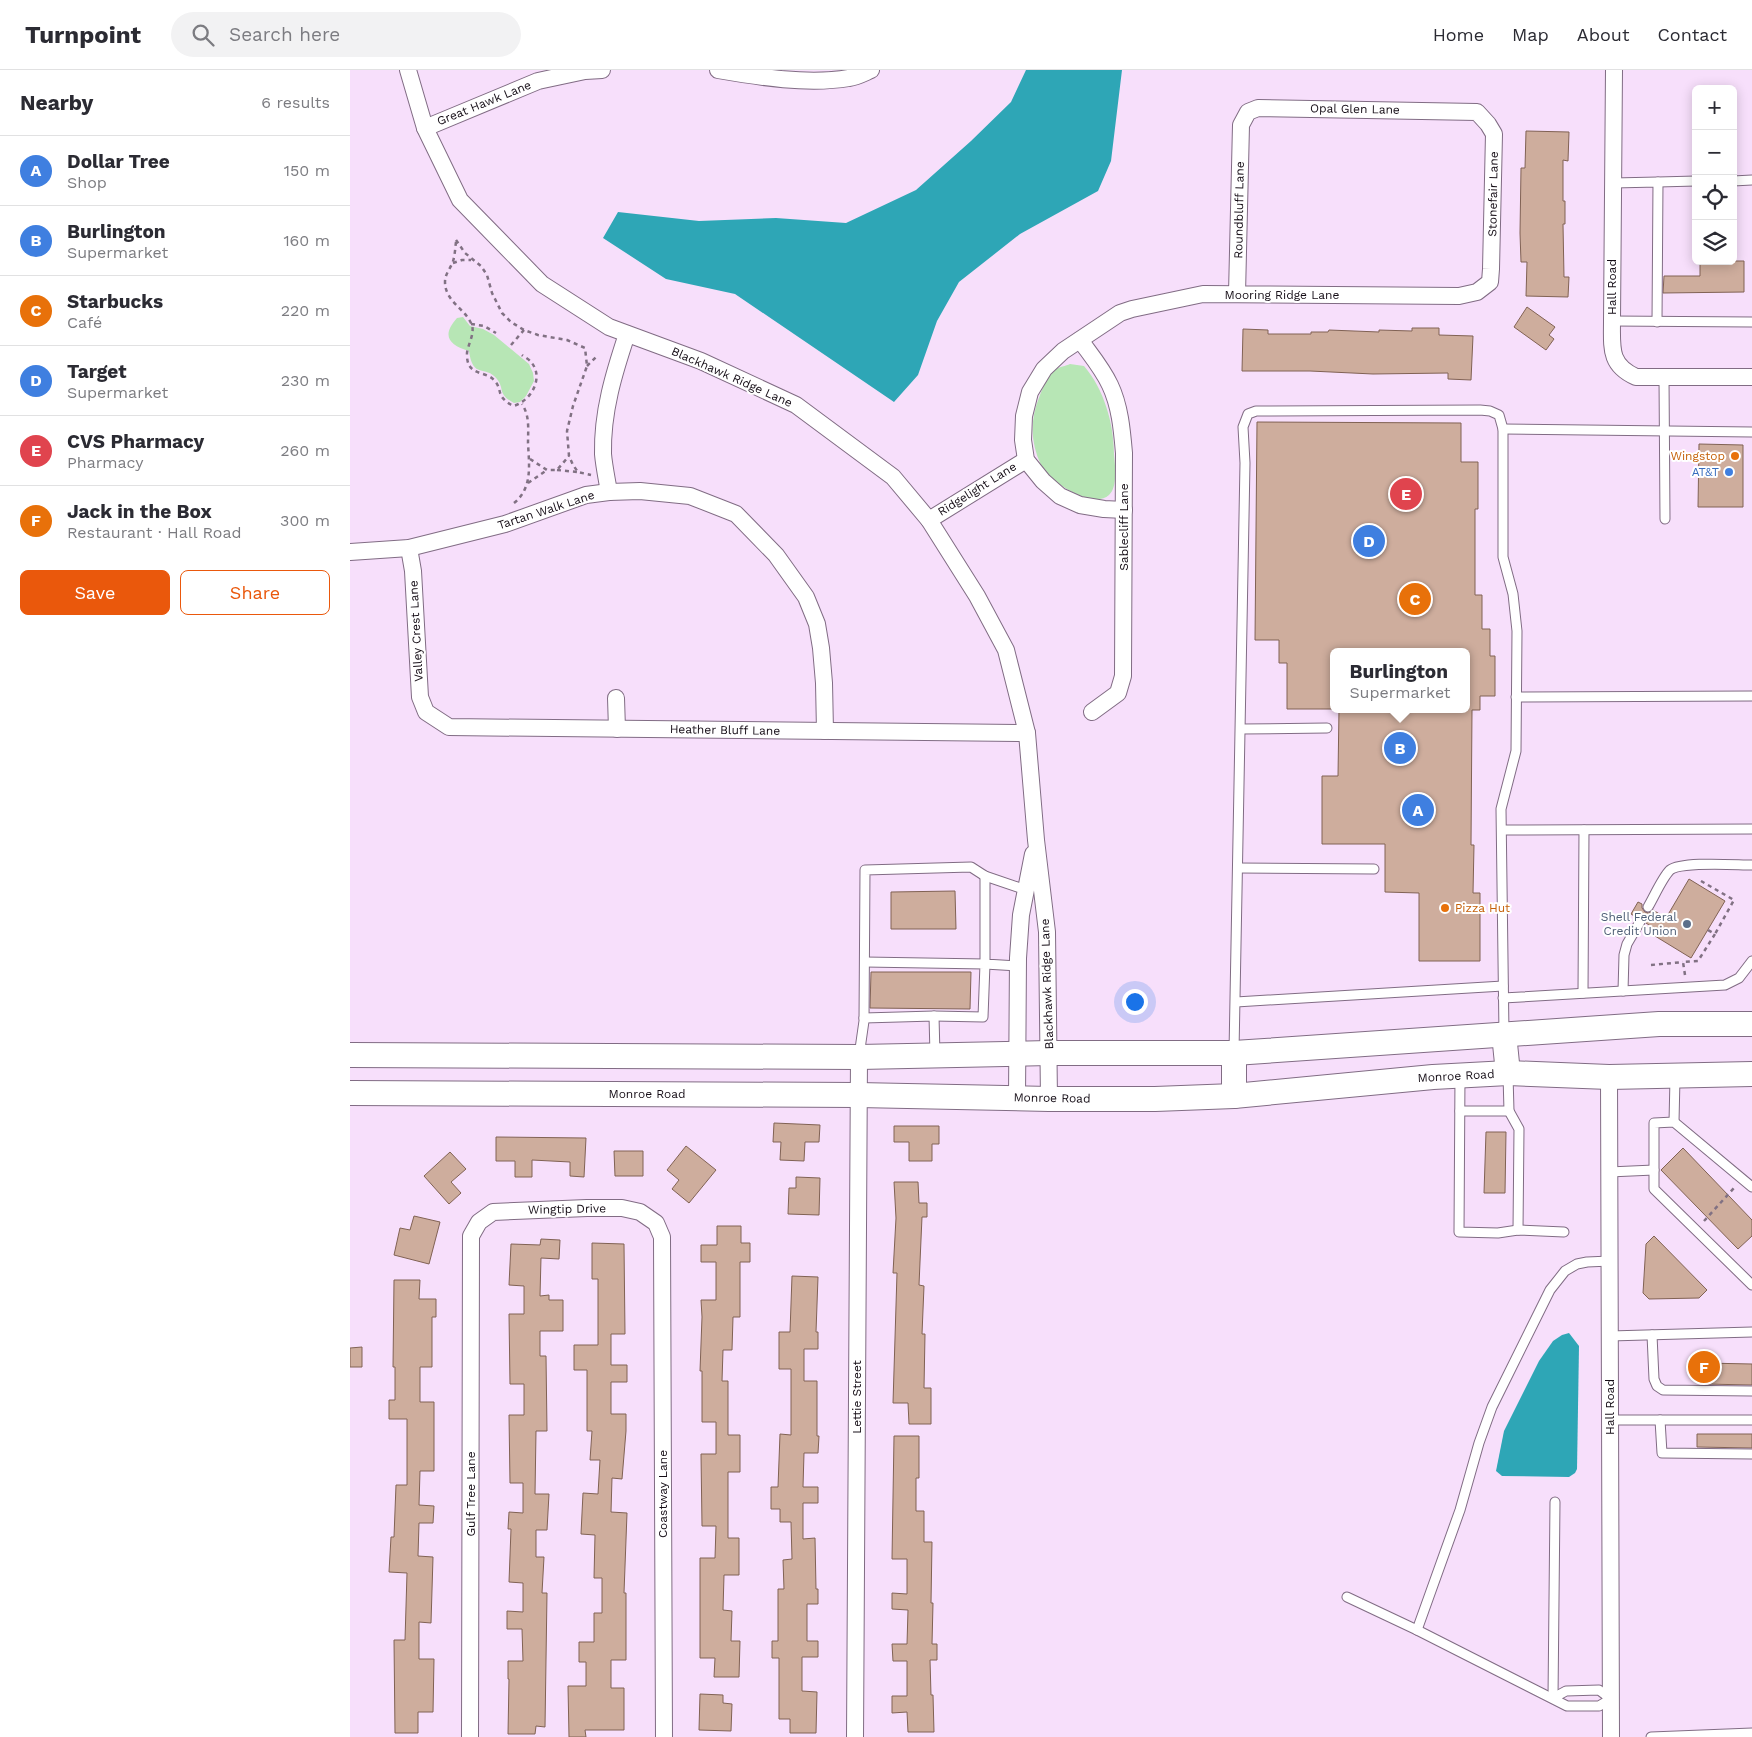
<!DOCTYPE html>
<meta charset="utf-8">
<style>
body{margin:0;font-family:"Work Sans",sans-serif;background:#f2f2f3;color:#2b2b33}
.controls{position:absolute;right:15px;top:15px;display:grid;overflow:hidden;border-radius:8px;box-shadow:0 2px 12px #0003}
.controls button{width:45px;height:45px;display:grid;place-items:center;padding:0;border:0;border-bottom:1px solid #e1e1e2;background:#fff;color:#2b2b33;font:25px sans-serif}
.you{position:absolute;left:784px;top:931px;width:18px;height:18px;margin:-12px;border:4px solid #fff;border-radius:50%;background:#1a73e8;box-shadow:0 0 0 8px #1a73e833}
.badge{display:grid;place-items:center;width:32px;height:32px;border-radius:50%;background:#ea580c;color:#fff;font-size:16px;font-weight:700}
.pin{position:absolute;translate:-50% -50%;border:2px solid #fff;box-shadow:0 1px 5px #0006}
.popup{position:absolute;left:980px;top:578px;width:140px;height:65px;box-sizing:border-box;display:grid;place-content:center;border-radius:8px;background:#fff;filter:drop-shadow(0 1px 4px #0005);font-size:16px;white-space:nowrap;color:#7c7c81}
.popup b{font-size:19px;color:#2b2b33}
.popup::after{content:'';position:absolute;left:50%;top:100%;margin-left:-10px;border:10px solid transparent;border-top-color:#fff}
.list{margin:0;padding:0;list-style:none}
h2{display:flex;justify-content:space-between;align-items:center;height:65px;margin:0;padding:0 20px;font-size:21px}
h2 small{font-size:16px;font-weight:400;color:#7c7c81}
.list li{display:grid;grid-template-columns:32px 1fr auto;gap:15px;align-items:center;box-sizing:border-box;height:70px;padding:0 20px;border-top:1px solid #e1e1e2}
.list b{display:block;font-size:19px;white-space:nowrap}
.list p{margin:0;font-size:16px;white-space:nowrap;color:#7c7c81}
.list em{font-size:16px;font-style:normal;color:#7c7c81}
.actions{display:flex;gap:10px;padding:15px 20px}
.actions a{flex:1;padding:11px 0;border:1px solid #ea580c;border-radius:8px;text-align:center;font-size:18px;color:#ea580c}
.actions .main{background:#ea580c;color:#fff}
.icon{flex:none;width:28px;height:28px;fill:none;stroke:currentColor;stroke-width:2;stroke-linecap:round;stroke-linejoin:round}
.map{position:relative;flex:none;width:1402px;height:1667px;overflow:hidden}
header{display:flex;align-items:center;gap:30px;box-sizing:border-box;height:70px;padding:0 25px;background:#fff;border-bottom:1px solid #e1e1e2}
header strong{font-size:24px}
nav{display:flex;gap:28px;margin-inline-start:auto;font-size:18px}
.search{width:350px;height:45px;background:#f2f2f3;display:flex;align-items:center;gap:12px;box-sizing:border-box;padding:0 18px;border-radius:28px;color:#7c7c81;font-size:19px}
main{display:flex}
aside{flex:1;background:#fff}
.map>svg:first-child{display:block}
</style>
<header>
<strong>Turnpoint</strong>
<div class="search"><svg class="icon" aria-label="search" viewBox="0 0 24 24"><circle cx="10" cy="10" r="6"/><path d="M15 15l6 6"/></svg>Search here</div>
<nav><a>Home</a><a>Map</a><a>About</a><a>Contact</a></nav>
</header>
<main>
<aside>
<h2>Nearby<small>6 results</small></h2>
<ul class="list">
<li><span class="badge" style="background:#3f7fe0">A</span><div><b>Dollar Tree</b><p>Shop</p></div><em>150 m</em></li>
<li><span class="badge" style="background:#3f7fe0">B</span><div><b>Burlington</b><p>Supermarket</p></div><em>160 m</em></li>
<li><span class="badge" style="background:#e8710a">C</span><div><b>Starbucks</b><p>Café</p></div><em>220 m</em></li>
<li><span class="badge" style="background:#3f7fe0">D</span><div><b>Target</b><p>Supermarket</p></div><em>230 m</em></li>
<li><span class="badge" style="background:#e0444e">E</span><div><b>CVS Pharmacy</b><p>Pharmacy</p></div><em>260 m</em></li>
<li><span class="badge" style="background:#e8710a">F</span><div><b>Jack in the Box</b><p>Restaurant · Hall Road</p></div><em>300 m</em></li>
</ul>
<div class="actions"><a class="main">Save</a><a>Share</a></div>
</aside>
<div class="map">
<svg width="1402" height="1667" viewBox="0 0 1402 1667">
<rect width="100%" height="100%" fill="#f7dffb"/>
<g fill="#b7e6b5">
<path d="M 113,247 L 120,256 L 133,259 L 144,265 L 179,294 L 183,303 L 184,311 L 176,326 L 170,332 L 164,333 C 147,324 155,319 147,309 C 135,294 123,310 119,281 C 99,275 91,266 107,248 Z"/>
<path d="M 720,294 L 734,296 C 754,319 764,354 764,384 C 765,395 768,417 759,425 C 742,440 699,411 691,395 C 680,372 680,348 690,325 C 693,317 698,305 706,299 C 709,297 716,296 720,294 Z"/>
</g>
<g fill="#2ea6b6">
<polygon points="676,0 772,0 761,91 748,121 670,164 609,212 587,251 568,305 544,332 385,224 316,209 253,168 268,142 349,151 426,148 496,153 566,120 621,71 661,32"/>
<polygon points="1219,1263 1229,1276 1227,1399 1225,1403 1219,1407 1152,1406 1146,1401 1154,1361 1189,1291 1203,1271 1212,1265"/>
</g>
<g fill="#cead9d" stroke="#816254">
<polygon points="1176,61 1219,62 1218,91 1213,90 1213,131 1215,131 1215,154 1213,154 1214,207 1219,207 1218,227 1176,226 1177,192 1171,192 1170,163 1171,98 1175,98"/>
<polygon points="1350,191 1394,191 1394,222 1313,223 1314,206 1350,206"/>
<polygon points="1177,237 1205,257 1199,265 1204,269 1196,280 1164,257"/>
<polygon points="1062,258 1089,258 1089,265 1123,266 1121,310 1098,309 1098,303 1023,304 960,301 892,301 893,259 918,260 918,264 961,264 961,262 978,262 979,260 1029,262 1029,260 1062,261"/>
<polygon points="907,352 1111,353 1111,392 1128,392 1128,439 1125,439 1125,525 1132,525 1132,559 1140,559 1140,586 1145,586 1145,626 1130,626 1130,640 1122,640 1121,775 1124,775 1123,823 1130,823 1130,891 1069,891 1069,823 1035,822 1035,774 972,774 972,706 988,706 989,639 1116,639 1116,582 984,582 984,639 937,639 937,593 929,593 929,570 905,570"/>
<polygon points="1349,374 1393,375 1393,437 1348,437"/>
<polygon points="1339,809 1375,831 1341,888 1305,866 1308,861 1296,853 1297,850 1295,845 1291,844 1286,847 1281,844 1288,832 1292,834 1292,838 1295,842 1299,843 1303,840 1316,848"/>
<polygon points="605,821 606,859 541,859 541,822"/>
<polygon points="521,902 621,902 620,939 520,938"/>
<polygon points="424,1053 470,1055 469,1072 455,1072 454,1091 430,1090 431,1072 423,1072"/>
<polygon points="544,1056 589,1056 589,1074 582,1074 582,1091 559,1091 559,1072 544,1072"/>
<polygon points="1136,1062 1156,1062 1155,1123 1134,1123"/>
<polygon points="146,1067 236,1068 234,1107 220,1106 220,1092 182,1090 182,1107 165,1107 165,1091 146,1091"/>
<polygon points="336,1076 366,1100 339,1133 322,1119 329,1110 317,1100"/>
<polygon points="1333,1078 1402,1150 1402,1166 1388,1179 1311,1100"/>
<polygon points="264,1081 293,1081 293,1106 265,1106"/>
<polygon points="100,1082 116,1099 101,1112 111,1123 99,1134 74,1106"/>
<polygon points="446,1107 470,1108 469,1145 438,1144 439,1118 446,1118"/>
<polygon points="544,1112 568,1112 569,1133 577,1133 577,1147 572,1147 569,1215 574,1216 572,1264 575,1264 574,1318 581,1318 581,1354 559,1354 558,1333 543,1333 547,1203 543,1203 546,1148"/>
<polygon points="64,1146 90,1152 79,1194 44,1185 50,1158 60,1160"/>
<polygon points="367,1156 391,1156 391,1173 400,1173 400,1192 390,1192 390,1247 383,1247 382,1280 373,1280 372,1311 378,1311 378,1365 390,1365 390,1402 378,1402 378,1468 389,1468 389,1505 374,1505 373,1540 382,1541 381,1571 390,1571 389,1607 364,1607 365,1588 350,1588 350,1488 365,1488 366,1456 352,1456 351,1384 366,1384 366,1352 352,1352 352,1301 350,1301 352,1247 351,1230 366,1230 366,1192 351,1192 351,1175 367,1175"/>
<polygon points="1304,1166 1357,1220 1349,1228 1299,1229 1293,1223 1296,1174"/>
<polygon points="191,1169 210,1170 209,1189 191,1188 190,1226 199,1225 199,1230 213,1230 213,1261 190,1261 190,1286 196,1286 197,1361 186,1361 185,1424 199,1424 197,1460 186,1460 186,1487 194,1487 192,1523 197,1523 195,1657 186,1656 185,1664 158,1664 159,1609 158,1609 158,1591 173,1591 172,1559 157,1559 157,1541 173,1542 173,1513 159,1512 161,1459 158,1459 159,1442 173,1443 173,1413 160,1413 159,1345 174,1345 174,1314 160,1314 159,1244 174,1244 174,1216 159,1215 161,1174 190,1175"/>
<polygon points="242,1173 274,1174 275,1264 261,1264 261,1295 277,1295 277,1312 261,1312 261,1344 276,1344 276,1361 272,1409 262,1408 261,1442 277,1443 274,1523 276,1523 276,1590 261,1590 261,1618 274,1618 274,1660 235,1660 236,1667 219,1667 218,1616 236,1616 236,1592 229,1592 229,1572 244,1572 244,1543 252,1543 252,1508 244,1508 245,1465 231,1464 233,1423 248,1424 250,1390 240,1390 242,1361 237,1361 237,1300 224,1300 224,1275 248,1275 248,1209 242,1209"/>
<polygon points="442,1206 468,1207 466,1262 468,1262 468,1279 454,1279 454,1311 467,1311 467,1366 469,1366 468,1383 454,1383 453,1417 468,1417 468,1433 453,1433 453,1469 465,1468 466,1519 468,1519 468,1534 457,1534 457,1571 468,1571 468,1587 452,1587 452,1621 467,1622 466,1663 440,1663 440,1649 429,1649 429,1588 422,1588 422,1571 428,1571 428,1519 434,1519 433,1490 442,1489 441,1452 430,1452 430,1439 421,1439 421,1417 428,1417 430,1364 441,1365 441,1299 429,1299 429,1262 440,1262"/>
<polygon points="44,1210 70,1210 69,1229 86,1229 86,1247 82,1247 82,1297 70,1297 70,1332 84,1332 84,1401 70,1401 69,1435 84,1436 83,1453 69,1453 68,1486 83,1487 81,1553 69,1552 69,1589 84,1589 83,1642 68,1642 68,1663 45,1663 44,1570 55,1570 57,1503 39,1502 41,1467 44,1467 46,1415 57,1415 57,1349 39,1349 39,1330 45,1330 45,1297 43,1297"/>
<polygon points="12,1277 12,1297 0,1297 0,1278"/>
<polygon points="1354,1293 1402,1294 1402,1315 1354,1314"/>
<polygon points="1347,1364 1402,1364 1402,1378 1347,1377"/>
<polygon points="544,1366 569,1366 569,1408 566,1408 566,1441 574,1441 574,1472 582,1472 581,1533 583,1533 582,1574 587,1574 587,1590 580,1590 581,1625 583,1625 584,1662 558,1662 557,1642 542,1643 542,1626 557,1626 557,1591 543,1591 542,1574 557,1574 558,1540 542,1539 542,1523 557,1524 557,1489 542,1489"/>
<polygon points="350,1624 373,1625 373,1633 382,1634 381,1661 349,1660"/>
</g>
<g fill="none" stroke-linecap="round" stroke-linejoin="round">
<defs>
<g id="lane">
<polyline points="1383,111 1402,110"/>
<polyline points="1308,112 1346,111"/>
<polyline points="1263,113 1308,112 1307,252"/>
<polyline points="1262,251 1402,252"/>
<polyline points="1314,307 1315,449"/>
<polyline points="1153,359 1402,362"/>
<polyline points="1166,627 1402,626"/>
<polyline points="891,659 977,658"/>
<polyline points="1152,760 1402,759"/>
<polyline points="888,798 1024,799"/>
<polyline points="635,806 635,894 668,896"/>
<path d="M 1298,837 C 1304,827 1312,808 1320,800 C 1332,791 1385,795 1402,795"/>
<polyline points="515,892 635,894 633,947 584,946"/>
<polyline points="1273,921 1274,885 1277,874 1291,850"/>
<polyline points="1233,923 1234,760"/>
<polyline points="1153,928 1375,915 1389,908 1402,891"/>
<polyline points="886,932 1153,916"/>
<polyline points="514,948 584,946 585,985"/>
<polyline points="884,982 895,393 893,357 898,344 906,341 1130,340 1140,341 1149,345 1153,359 1153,487 1163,524 1167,561 1166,681 1151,739 1154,964"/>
<polyline points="509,986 514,951 515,800 621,797 635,806 676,820"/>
<polyline points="1158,1005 1159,1041 1169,1059 1168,1160"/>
<polyline points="1110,1006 1109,1162 1148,1163 1168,1160 1214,1162"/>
<polyline points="1110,1041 1159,1041"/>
<polyline points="1324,1052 1325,1008"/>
<polyline points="1259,1102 1304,1100"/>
<polyline points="1402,1117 1324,1052 1304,1053 1304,1119 1402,1215"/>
<polyline points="1302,1265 1304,1309 1307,1316 1313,1320 1402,1321"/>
<polyline points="1260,1266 1402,1262"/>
<polyline points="1260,1350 1402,1350"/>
<polyline points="1310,1350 1312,1383 1402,1384"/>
<polyline points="997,1527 1067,1560 1217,1636 1249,1636 1261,1629 1249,1620 1216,1621 1203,1628"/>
<polyline points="1067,1560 1110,1440 1129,1373 1142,1337 1200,1220 1215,1201 1227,1194 1237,1192 1260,1191"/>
<polyline points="1203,1628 1205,1432"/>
<polyline points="1301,1667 1402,1663"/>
</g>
<g id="street">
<polyline points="58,0 75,58 110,130 192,214 259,257 351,291 446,335 543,407 579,450 627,526 656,580 677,663 686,770 697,862 699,1029"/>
<path d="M 368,0 C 409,7 458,15 499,8 C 507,7 514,3 521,0"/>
<path d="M 1264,0 L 1262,251 C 1262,278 1259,295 1286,307 L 1402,307"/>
<polyline points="75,58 188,11 235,1 252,0"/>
<path d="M 730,270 C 740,284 752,298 760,315 C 770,336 772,360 774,383 L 773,606 L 768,623 L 742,642"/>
<path d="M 259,422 C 257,410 254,396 253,384 C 252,342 264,303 277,264"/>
<polyline points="774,440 754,439 730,435 710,426 693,411 676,390 673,370 674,346 680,322 694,299 713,281 770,243 782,239 853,224 1109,226 1127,222 1140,212 1141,199 1144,64 1138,54 1127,42 908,38 898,42 891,55 887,224"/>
<polyline points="579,450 676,390"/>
<polyline points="59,478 63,501 70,627 76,642 99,657 677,663"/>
<polyline points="0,482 59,478 155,454 236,425 259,422 290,421 340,426 386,444 426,485 456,527 467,554 471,578 474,613 475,661"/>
<polyline points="266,628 267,659"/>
<polyline points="1259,1007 1261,1667"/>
<polyline points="667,1028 668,888 671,845 683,784"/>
<polyline points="120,1667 121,1166 129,1152 143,1142 237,1138 272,1138 290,1142 306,1153 312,1167 314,1667"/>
<polyline points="505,1667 509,987"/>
</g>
<g id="secondary">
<polyline points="1154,964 1158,1003"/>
<polyline points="0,985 509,987 699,983 884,983 1309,954 1402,954"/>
<polyline points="0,1023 508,1025 699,1029 805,1029 884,1026 1083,1007 1158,1003 1259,1007 1402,1004"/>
<polyline points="884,1026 884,983"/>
</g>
</defs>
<use href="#lane" stroke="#816c84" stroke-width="11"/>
<use href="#street" stroke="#816c84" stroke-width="18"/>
<use href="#secondary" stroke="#816c84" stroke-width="26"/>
<g stroke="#817183" stroke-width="2.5" stroke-dasharray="4 4" stroke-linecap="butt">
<polyline points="106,170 115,183 131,196 137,205 142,223 152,243 161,252 174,260 188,265 217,270 235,278 237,296 223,336 217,361 219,386 223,395 228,402 241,405"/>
<path d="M 106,172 C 105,179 105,187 102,194 C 99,200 95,205 95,212 C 95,231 114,238 121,253 C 126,262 118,274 117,283 C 116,307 135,300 144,310 C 154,321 144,325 163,336 C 180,332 195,308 181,292 C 179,289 174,287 172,285"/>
<polyline points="103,193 112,190 121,190"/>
<polyline points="121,254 134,256 146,263"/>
<polyline points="161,275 174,260"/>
<polyline points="237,296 247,286"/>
<polyline points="180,389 197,400 207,400 219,386"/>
<polyline points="207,400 228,402"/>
<polyline points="178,413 197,400"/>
<path d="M 164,433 C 183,418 179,394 178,373 C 178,360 180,346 172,334"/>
<polyline points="1351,811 1384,830 1365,864"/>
<polyline points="1301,895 1333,892"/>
<polyline points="1335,905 1333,892 1348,891 1365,864 1358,860"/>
<polyline points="1354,1151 1384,1118"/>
</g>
<use href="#lane" stroke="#fff" stroke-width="9"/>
<use href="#street" stroke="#fff" stroke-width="16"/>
<use href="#secondary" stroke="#fff" stroke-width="24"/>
</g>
<g fill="#e8710a" stroke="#fff" stroke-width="2">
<circle cx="1385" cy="386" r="5"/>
<circle cx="1095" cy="838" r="5"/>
</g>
<circle fill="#3f7fe0" stroke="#fff" stroke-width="2" cx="1379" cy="402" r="5"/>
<circle fill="#5c6f8a" stroke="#fff" stroke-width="2" cx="1337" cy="854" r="5"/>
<g text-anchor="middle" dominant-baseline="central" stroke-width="4" stroke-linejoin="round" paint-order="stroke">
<g font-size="12" fill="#140c15" stroke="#fff">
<text transform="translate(134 33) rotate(-22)">Great Hawk Lane</text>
<text transform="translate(1005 39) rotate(1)">Opal Glen Lane</text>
<text transform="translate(1143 124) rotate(-89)">Stonefair Lane</text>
<text transform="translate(889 140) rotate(-89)">Roundbluff Lane</text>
<text transform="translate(1262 217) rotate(-90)">Hall Road</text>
<text x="932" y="225">Mooring Ridge Lane</text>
<text transform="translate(382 307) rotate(24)">Blackhawk Ridge Lane</text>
<text transform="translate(627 419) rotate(-32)">Ridgelight Lane</text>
<text transform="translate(196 440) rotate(-18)">Tartan Walk Lane</text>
<text transform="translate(774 457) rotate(-90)">Sablecliff Lane</text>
<text transform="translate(66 561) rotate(-93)">Valley Crest Lane</text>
<text transform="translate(375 660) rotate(1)">Heather Bluff Lane</text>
<text transform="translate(697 914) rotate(-92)">Blackhawk Ridge Lane</text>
<text transform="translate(1106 1006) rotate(-3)">Monroe Road</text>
<text x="297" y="1024">Monroe Road</text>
<text transform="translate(702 1028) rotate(1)">Monroe Road</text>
<text transform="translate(217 1139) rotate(-1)">Wingtip Drive</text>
<text transform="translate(507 1327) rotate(-90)">Lettie Street</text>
<text transform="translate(1260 1337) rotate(-90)">Hall Road</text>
<text transform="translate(121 1424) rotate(-90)">Gulf Tree Lane</text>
<text transform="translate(313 1424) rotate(-90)">Coastway Lane</text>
</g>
<g font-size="12" fill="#c56008" stroke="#fff" text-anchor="end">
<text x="1375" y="386">Wingstop</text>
<text x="1105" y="838" text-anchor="start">Pizza Hut</text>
</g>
<g font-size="12" fill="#366cbe" stroke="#fff" text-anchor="end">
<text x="1369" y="402">AT&amp;T</text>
</g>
<g font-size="12" fill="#4e5e75" stroke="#fff" text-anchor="end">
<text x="1327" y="847">Shell Federal<tspan x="1327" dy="14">Credit Union</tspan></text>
</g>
</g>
</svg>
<div class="controls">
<button>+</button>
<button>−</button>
<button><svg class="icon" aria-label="locate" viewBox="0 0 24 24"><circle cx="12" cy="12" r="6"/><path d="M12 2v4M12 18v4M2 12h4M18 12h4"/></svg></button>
<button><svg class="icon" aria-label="layers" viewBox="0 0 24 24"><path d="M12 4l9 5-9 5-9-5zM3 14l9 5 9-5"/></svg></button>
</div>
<div class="you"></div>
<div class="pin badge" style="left:1068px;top:740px;background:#3f7fe0">A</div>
<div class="pin badge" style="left:1050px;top:678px;background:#3f7fe0">B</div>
<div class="popup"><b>Burlington</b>Supermarket</div>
<div class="pin badge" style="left:1065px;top:529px;background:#e8710a">C</div>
<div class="pin badge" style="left:1019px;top:471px;background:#3f7fe0">D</div>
<div class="pin badge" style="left:1056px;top:424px;background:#e0444e">E</div>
<div class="pin badge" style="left:1354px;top:1297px;background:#e8710a">F</div>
</div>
</main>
